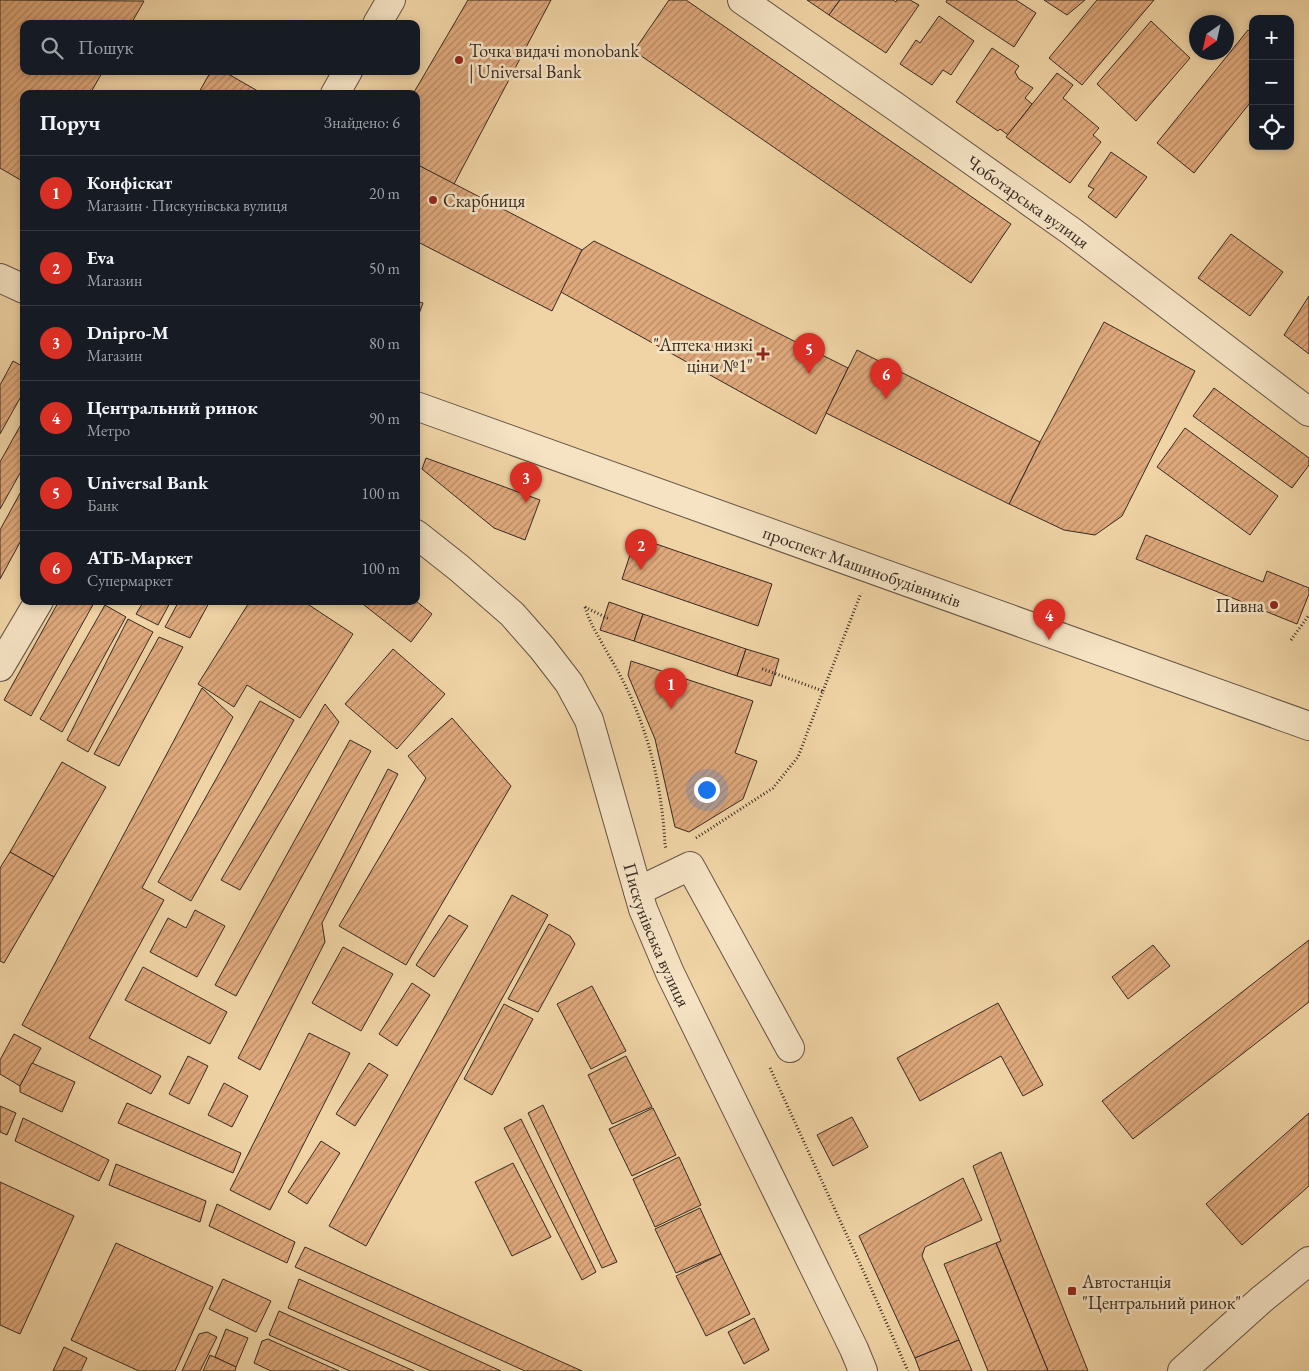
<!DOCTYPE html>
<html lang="uk">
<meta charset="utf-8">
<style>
body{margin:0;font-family:"EB Garamond",serif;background:#20242c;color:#f1f3f6}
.controls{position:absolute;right:15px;top:15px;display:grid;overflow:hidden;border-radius:10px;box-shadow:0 2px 8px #0003}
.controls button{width:45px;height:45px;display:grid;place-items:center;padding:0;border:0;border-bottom:1px solid #363941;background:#171b24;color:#f1f3f6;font:25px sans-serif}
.compass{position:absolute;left:1189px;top:15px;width:45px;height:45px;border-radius:50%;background:#171b24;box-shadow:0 2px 8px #0003;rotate:214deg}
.you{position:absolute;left:706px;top:789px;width:18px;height:18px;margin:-12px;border:4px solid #fff;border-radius:50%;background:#1a73e8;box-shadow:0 0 0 8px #1a73e833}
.badge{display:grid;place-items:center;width:32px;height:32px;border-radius:50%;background:#d93025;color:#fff;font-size:16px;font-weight:700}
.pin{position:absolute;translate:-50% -41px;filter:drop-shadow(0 1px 2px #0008)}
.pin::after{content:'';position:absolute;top:26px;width:18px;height:15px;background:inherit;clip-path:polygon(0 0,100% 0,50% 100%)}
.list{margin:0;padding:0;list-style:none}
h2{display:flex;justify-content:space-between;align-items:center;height:65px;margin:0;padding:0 20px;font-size:21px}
h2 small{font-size:16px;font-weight:400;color:#9ea1a6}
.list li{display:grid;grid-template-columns:32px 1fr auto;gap:15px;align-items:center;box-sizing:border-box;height:75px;padding:0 20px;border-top:1px solid #363941}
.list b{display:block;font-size:19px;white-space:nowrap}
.list p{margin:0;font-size:16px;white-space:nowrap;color:#9ea1a6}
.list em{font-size:16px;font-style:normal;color:#9ea1a6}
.icon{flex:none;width:28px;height:28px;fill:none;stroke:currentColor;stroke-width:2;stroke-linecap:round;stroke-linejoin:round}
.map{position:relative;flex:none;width:1309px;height:1371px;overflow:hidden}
.search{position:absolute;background:#171b24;box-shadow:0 2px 8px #0003;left:20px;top:20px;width:400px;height:55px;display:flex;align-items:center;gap:12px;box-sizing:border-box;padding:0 18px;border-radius:10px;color:#9ea1a6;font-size:19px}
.panel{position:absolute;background:#171b24;box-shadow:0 2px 8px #0003;left:20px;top:90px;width:400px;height:515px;border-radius:10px}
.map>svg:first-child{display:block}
</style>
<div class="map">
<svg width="1309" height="1371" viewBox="0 0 1309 1371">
<defs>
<pattern id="building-hatch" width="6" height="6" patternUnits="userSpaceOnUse" patternTransform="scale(1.25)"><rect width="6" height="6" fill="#dfa97c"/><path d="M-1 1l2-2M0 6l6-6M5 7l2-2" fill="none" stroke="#b68a65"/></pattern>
</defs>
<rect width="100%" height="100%" fill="#f0d4a5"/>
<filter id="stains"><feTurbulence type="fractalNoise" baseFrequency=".004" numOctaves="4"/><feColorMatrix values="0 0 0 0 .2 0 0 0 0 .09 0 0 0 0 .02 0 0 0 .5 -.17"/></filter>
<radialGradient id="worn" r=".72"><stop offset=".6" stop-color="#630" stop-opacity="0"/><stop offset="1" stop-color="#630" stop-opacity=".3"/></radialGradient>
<g fill="url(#building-hatch)" stroke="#372a23">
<polygon points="0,0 144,1 131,24 24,24 24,71 103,71 90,94 24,94 24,182 0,168"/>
<polygon points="468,0 551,0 454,184 416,164 416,94 413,94"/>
<polygon points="669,0 686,0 1011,224 971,283 634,51"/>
<polygon points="807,0 840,0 829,15"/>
<polygon points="840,0 893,0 896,2 897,0 910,0 919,5 886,53 829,15"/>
<polygon points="947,0 1016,0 1036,13 1014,47 946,2"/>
<polygon points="1044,0 1085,0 1067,15"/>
<polygon points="1097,0 1154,0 1082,85 1049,58"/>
<polygon points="939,16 974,41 951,75 943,70 932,85 900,64 916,40 920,43"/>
<polygon points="1151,21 1190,58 1136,121 1097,84"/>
<polygon points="1248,30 1253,34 1253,99 1194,173 1157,143"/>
<polygon points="992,48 1019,66 1015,72 1019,79 1033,88 1025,98 1032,104 1008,135 1000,129 998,131 956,102"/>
<polygon points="211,71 223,71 263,94 198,94"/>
<polygon points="1057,73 1073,85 1063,98 1099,128 1093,135 1101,142 1070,183 1006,137"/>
<polygon points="1111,152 1147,177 1116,218 1088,197 1094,189 1088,186"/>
<polygon points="416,164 582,250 552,311 416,241"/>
<polygon points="1231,234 1283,272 1250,316 1198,278"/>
<polygon points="594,241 848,368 816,434 561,292 582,250"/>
<polygon points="1309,296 1309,354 1284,335"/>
<polygon points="416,301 423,303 416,322"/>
<polygon points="1104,322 1195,371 1122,516 1095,535 1064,530 1009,504 1040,442"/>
<polygon points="857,350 1040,442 1009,504 826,413"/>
<polygon points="13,361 24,367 24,391 0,434 0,385"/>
<polygon points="1214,388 1309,458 1309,465 1292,488 1193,416"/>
<polygon points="24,419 24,466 0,509 0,462"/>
<polygon points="1185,428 1278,496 1250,535 1157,467"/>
<polygon points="426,458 540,500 525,540 494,528 422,469"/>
<polygon points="24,486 24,535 0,579 0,530"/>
<polygon points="1146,535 1263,582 1267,571 1309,588 1309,594 1297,624 1136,559"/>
<polygon points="636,537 772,584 758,626 622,579"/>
<polygon points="59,601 95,601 31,716 4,700"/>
<polygon points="144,601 171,601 158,625 136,614"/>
<polygon points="179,601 210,601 190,638 165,627"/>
<polygon points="250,601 303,601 353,634 300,718 247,685 234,707 198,684"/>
<polygon points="359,601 416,601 432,614 411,642"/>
<polygon points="609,602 643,614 634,641 600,630"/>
<polygon points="105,605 126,617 62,732 40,719"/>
<polygon points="643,614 746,649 737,676 634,641"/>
<polygon points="128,619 153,632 88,752 67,740"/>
<polygon points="159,637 183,647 119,766 94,754"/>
<polygon points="393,649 445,694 397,749 345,704"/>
<polygon points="746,649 779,659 771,686 737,676"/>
<polygon points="631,661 753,701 735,753 757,761 743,799 689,832 675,827 655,739 628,675"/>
<polygon points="202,688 233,717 142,888 164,900 89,1038 161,1076 151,1094 22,1025"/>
<polygon points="260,701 294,720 191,901 158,882"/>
<polygon points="325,704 339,722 240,890 221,880"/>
<polygon points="452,718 511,786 406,965 339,926 426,778 408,756"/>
<polygon points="350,740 371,751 236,996 215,985"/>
<polygon points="62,762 106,787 54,877 10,852"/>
<polygon points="388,769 398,774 322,923 325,942 260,1070 238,1058"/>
<polygon points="10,852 54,877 4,963 0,961 0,868"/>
<polygon points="512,895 548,915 366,1246 329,1226"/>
<polygon points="195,910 225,926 197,977 150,952 168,918 186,928"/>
<polygon points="449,915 468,926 434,977 416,965"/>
<polygon points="549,924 570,936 575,944 538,1012 508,999"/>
<polygon points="1309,940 1309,1002 1133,1139 1102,1101"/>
<polygon points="1153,945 1170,966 1128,999 1112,977"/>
<polygon points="343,947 393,974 361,1031 312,1003"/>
<polygon points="143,967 227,1012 210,1044 125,1000"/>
<polygon points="412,983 430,995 397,1046 379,1034"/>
<polygon points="592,986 626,1051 591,1069 557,1004"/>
<polygon points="998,1003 1043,1085 1023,1096 1001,1056 920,1101 897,1058"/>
<polygon points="504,1004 533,1019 492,1095 464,1079"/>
<polygon points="309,1033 350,1053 270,1210 230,1190"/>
<polygon points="14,1034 41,1048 20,1086 0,1074 0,1060"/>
<polygon points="188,1056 208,1066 189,1104 169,1094"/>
<polygon points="626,1056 652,1107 612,1124 588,1075"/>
<polygon points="32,1063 75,1082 62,1112 20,1092 20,1086"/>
<polygon points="369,1063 388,1075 355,1126 336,1114"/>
<polygon points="224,1083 248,1096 232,1127 208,1115"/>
<polygon points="127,1103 241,1153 233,1173 118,1123"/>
<polygon points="543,1105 617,1262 602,1268 528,1113"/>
<polygon points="0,1106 16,1113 7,1135 0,1132"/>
<polygon points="653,1108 676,1155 632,1176 609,1129"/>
<polygon points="1309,1113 1309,1186 1242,1245 1206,1204"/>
<polygon points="852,1117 868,1147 833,1166 817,1135"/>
<polygon points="23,1118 109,1160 99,1181 15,1141"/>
<polygon points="521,1119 596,1272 582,1280 504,1128"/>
<polygon points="321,1141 340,1153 307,1204 288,1192"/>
<polygon points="1001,1152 1088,1371 1048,1371 996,1243 1001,1241 973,1166"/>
<polygon points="679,1157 701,1205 655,1227 633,1179"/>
<polygon points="513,1163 551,1237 512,1256 475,1182"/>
<polygon points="116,1164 206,1201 200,1222 109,1185"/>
<polygon points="963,1178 982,1220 925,1247 922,1256 959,1340 915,1358 859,1236"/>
<polygon points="0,1182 74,1216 20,1334 0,1325"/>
<polygon points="217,1204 295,1242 287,1263 209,1226"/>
<polygon points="700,1208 721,1254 676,1273 655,1229"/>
<polygon points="116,1243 213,1287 175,1371 139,1371 71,1340"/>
<polygon points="996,1243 1048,1371 988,1371 944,1264"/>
<polygon points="305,1247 582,1371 525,1371 295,1267"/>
<polygon points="721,1254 750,1314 706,1336 676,1276"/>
<polygon points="223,1279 271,1301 256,1332 209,1309"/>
<polygon points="299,1279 501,1371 431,1371 288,1308"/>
<polygon points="279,1311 414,1371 350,1371 269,1335"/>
<polygon points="754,1318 769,1350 744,1364 728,1332"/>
<polygon points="226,1329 248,1338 236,1367 215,1357"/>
<polygon points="207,1332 217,1337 200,1371 182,1371 199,1334"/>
<polygon points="268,1339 339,1371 271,1371 254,1363 262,1341"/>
<polygon points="959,1340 972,1371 920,1371 915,1358"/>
<polygon points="64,1347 87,1358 81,1371 53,1371"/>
<polygon points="210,1355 236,1367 235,1371 203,1371"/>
</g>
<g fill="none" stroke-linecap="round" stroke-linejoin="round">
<defs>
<g id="minor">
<path id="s1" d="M 742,0 L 896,107 L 1071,231 L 1309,412"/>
<polyline points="377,24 391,0"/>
<polyline points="335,94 348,71"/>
<polyline points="0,278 24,289"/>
<path id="s2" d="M 416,406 L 1309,726"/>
<path id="s3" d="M 416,534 L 459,568 L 512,614 L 542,648 L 569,683 L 589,720 L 643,909 L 670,973 L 854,1349 L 863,1371"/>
<polyline points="0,667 39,601"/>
<polyline points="638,891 690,866 790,1048"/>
<polyline points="1182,1371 1262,1299 1309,1261"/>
</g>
</defs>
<use href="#minor" stroke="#655444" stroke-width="30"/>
<g stroke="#372a23" stroke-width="3" stroke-dasharray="1 2.5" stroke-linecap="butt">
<path d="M 585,607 C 588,616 591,624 596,632 C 604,648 614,663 622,679 C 649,731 662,787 665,845 L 666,848"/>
<polyline points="585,607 609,619"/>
<polyline points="1291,640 1309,615"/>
<polyline points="823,691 861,593"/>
<polyline points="696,838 773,788 798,757 823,691 760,668"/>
<polyline points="770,1068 866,1277 908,1371"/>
</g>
<use href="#minor" stroke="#f5e3c4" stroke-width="28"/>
</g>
<g fill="#8f2418" stroke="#f5e3c4" stroke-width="2">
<circle cx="459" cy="60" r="5"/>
<circle cx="433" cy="200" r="5"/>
<path d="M760.5 346.5h5v5h5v5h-5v5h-5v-5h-5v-5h5z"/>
<circle cx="1274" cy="605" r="5"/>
<rect x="1067" y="1286" width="10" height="10" rx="2.5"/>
</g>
<g text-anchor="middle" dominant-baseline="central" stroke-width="5" stroke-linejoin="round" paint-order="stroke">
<g font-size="18" fill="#372a23" stroke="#f5e3c4" text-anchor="start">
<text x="469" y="50">Точка видачі monobank<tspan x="469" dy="21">| Universal Bank</tspan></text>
<text x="443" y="200">Скарбниця</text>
<text x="753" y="344" text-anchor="end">"Аптека низкі<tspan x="753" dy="21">ціни №1"</tspan></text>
<text x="1264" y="605" text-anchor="end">Пивна</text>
<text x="1082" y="1281">Автостанція<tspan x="1082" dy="21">"Центральний ринок"</tspan></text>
</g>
<g font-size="18" fill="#372a23" stroke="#f5e3c4">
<text stroke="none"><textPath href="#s1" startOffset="350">Чоботарська вулиця</textPath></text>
<text stroke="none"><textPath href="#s2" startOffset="474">проспект Машинобудівників</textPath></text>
<text stroke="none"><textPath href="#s3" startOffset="482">Пискунівська вулиця</textPath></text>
</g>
</g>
<rect width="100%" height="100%" filter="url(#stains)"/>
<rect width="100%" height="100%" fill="url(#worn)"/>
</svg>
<div class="controls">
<button>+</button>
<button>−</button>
<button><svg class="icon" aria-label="locate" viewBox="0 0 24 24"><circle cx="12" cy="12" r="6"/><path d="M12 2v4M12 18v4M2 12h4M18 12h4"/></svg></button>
</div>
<svg class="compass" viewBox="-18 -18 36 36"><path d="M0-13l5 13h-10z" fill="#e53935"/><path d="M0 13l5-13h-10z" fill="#9ea1a6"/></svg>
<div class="you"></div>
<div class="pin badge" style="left:671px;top:709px">1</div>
<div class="pin badge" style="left:641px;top:570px">2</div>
<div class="pin badge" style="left:526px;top:503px">3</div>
<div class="pin badge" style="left:1049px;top:640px">4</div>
<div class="pin badge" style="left:809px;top:374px">5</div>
<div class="pin badge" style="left:886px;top:399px">6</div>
<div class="search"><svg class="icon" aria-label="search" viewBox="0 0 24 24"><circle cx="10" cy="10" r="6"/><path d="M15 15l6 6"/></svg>Пошук</div>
<section class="panel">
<h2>Поруч<small>Знайдено: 6</small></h2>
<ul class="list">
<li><span class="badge">1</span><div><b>Конфіскат</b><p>Магазин · Пискунівська вулиця</p></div><em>20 m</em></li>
<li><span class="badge">2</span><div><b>Eva</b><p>Магазин</p></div><em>50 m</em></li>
<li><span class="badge">3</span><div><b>Dnipro-M</b><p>Магазин</p></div><em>80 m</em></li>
<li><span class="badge">4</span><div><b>Центральний ринок</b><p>Метро</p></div><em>90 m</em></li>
<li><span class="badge">5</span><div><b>Universal Bank</b><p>Банк</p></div><em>100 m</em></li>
<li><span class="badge">6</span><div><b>АТБ-Маркет</b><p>Супермаркет</p></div><em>100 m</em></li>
</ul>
</section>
</div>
